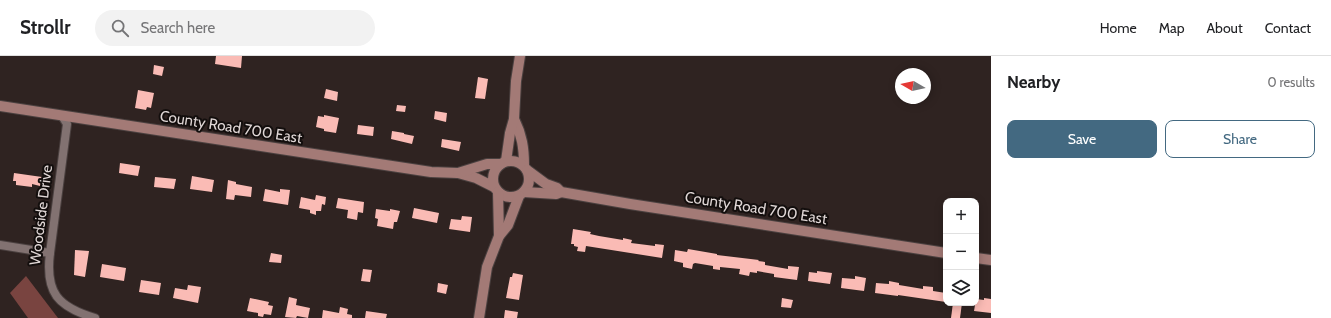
<!DOCTYPE html>
<meta charset="utf-8">
<style>
body{margin:0;font-family:Cabin,sans-serif;background:#f2f2f2;color:#202124}
.controls{position:absolute;right:12px;bottom:12px;display:grid;overflow:hidden;border-radius:8px;box-shadow:0 2px 10px #0003}
.controls button{width:36px;height:36px;display:grid;place-items:center;padding:0;border:0;border-bottom:1px solid #e0e0e0;background:#fff;color:#202124;font:20px sans-serif}
.compass{position:absolute;left:895px;top:12px;width:36px;height:36px;border-radius:50%;background:#fff;box-shadow:0 2px 10px #0003;rotate:279deg}
.list{margin:0;padding:0;list-style:none}
h2{display:flex;justify-content:space-between;align-items:center;height:52px;margin:0;padding:0 16px;font-size:17px}
h2 small{font-size:13px;font-weight:400;color:#757577}
.actions{display:flex;gap:8px;padding:12px 16px}
.actions a{flex:1;padding:9px 0;border:1px solid #436981;border-radius:8px;text-align:center;font-size:14px;color:#436981}
.actions .main{background:#436981;color:#fff}
.icon{flex:none;width:22px;height:22px;fill:none;stroke:currentColor;stroke-width:2;stroke-linecap:round;stroke-linejoin:round}
.map{position:relative;flex:none;width:991px;height:262px;overflow:hidden}
header{display:flex;align-items:center;gap:24px;box-sizing:border-box;height:56px;padding:0 20px;background:#fff;border-bottom:1px solid #e0e0e0}
header strong{font-size:19px}
nav{display:flex;gap:22px;margin-inline-start:auto;font-size:14px}
.search{width:280px;height:36px;background:#f2f2f2;display:flex;align-items:center;gap:10px;box-sizing:border-box;padding:0 14px;border-radius:22px;color:#757577;font-size:15px}
main{display:flex}
aside{flex:1;background:#fff}
.map>svg:first-child{display:block}
</style>
<header>
<strong>Strollr</strong>
<div class="search"><svg class="icon" aria-label="search" viewBox="0 0 24 24"><circle cx="10" cy="10" r="6"/><path d="M15 15l6 6"/></svg>Search here</div>
<nav><a>Home</a><a>Map</a><a>About</a><a>Contact</a></nav>
</header>
<main>
<div class="map">
<svg width="991" height="262" viewBox="0 0 991 262">
<rect width="100%" height="100%" fill="#2f2321"/>
<polygon fill="#794440" points="26,220 58,262 28,262 10,237"/>
<g fill="#fabbb5">
<polygon points="216,0 242,0 241,12 215,8"/>
<polygon points="154,9 164,11 162,20 153,18"/>
<polygon points="478,21 488,23 485,43 475,42"/>
<polygon points="326,33 338,36 337,45 324,42"/>
<polygon points="138,34 154,37 151,52 147,51 146,54 135,52"/>
<polygon points="397,49 406,50 405,56 396,55"/>
<polygon points="435,55 447,57 446,66 434,63"/>
<polygon points="324,59 339,62 336,77 324,75 324,73 316,71 318,60 324,61"/>
<polygon points="358,69 374,71 373,80 357,78"/>
<polygon points="392,75 404,77 404,78 414,80 412,88 391,83"/>
<polygon points="442,83 461,86 459,95 441,91"/>
<polygon points="120,107 140,110 138,120 119,117"/>
<polygon points="14,117 42,121 40,130 32,128 32,131 16,129 16,125 13,125"/>
<polygon points="192,120 214,124 212,136 190,133"/>
<polygon points="155,121 176,123 174,133 154,131"/>
<polygon points="228,124 236,126 236,128 252,131 251,141 235,139 234,144 226,143"/>
<polygon points="265,133 280,136 280,133 290,134 288,149 263,145"/>
<polygon points="316,139 326,141 325,149 322,148 321,155 316,155 316,159 310,157 310,154 299,152 301,141 315,144"/>
<polygon points="338,142 364,146 363,157 358,156 357,164 347,162 348,154 336,152"/>
<polygon points="414,152 439,157 437,167 412,162"/>
<polygon points="376,153 390,155 390,153 400,155 397,166 394,166 393,173 377,170 378,163 375,162"/>
<polygon points="462,160 472,161 470,176 449,173 451,163 461,164"/>
<polygon points="573,173 591,176 590,178 599,180 623,184 623,182 632,184 631,187 655,190 655,188 664,189 662,202 586,190 585,196 577,195 578,191 574,190 574,188 571,188"/>
<polygon points="688,193 717,198 717,199 759,204 758,205 765,206 765,209 788,213 788,210 799,211 797,224 774,221 774,218 757,215 757,217 750,216 749,220 739,218 740,213 720,211 720,214 713,213 713,210 695,207 693,208 692,213 683,211 683,207 674,205 675,194 687,196"/>
<polygon points="75,194 89,195 85,221 74,219"/>
<polygon points="271,197 282,199 281,207 269,206"/>
<polygon points="102,208 126,212 124,225 100,221"/>
<polygon points="363,213 372,214 370,226 361,225"/>
<polygon points="817,215 832,217 830,228 808,225 809,216 817,217"/>
<polygon points="513,217 523,219 519,244 506,242 510,221 512,221"/>
<polygon points="855,220 866,222 864,235 841,232 842,222 855,223"/>
<polygon points="141,224 161,227 159,239 139,236"/>
<polygon points="889,225 899,227 899,229 923,233 923,230 933,231 933,235 946,237 946,246 898,239 898,240 875,237 876,227 889,228"/>
<polygon points="438,227 448,229 446,238 437,236"/>
<polygon points="188,229 201,231 198,247 173,242 175,232 187,234"/>
<polygon points="289,241 297,243 296,249 310,252 308,262 297,260 296,262 285,261"/>
<polygon points="250,242 269,246 268,249 273,250 271,259 264,258 263,261 258,260 258,257 247,255"/>
<polygon points="782,242 793,244 791,252 781,251"/>
<polygon points="984,242 991,243 991,257 974,255 976,243 984,244"/>
<polygon points="953,247 962,247 960,262 951,262"/>
<polygon points="340,251 348,253 347,258 352,259 352,262 322,262 323,254 339,257"/>
<polygon points="505,254 518,256 517,262 504,262"/>
<polygon points="366,255 387,258 386,262 365,262"/>
</g>
<g fill="none" stroke-linecap="round" stroke-linejoin="round">
<defs>
<g id="street">
<path d="M 62,60 L 67,68 L 50,197 C 45,237 58,251 95,262"/>
<polyline points="0,189 50,197"/>
</g>
<g id="secondary">
<polyline points="0,50 431,116 458,117 476,122 494,131"/>
<path d="M 514,63 C 522,79 524,92 524,109"/>
<circle cx="511" cy="123" r="18"/>
<polyline points="506,105 510,77 514,63 516,25 520,0"/>
<polyline points="527,114 546,128 557,132 561,136 630,148 946,197"/>
<polyline points="458,117 487,108 500,108"/>
<polyline points="498,136 499,180"/>
<polyline points="524,136 556,138 561,136"/>
<polyline points="976,202 991,204"/>
<polyline points="479,262 487,211 499,180 508,169 519,140"/>
</g>
</defs>
<use href="#street" stroke="#4b4140" stroke-width="10"/>
<use href="#secondary" stroke="#4b4140" stroke-width="12"/>
<use href="#street" stroke="#827271" stroke-width="8"/>
<use href="#secondary" stroke="#a37a76" stroke-width="10"/>
</g>
<g text-anchor="middle" dominant-baseline="central" stroke-width="4" stroke-linejoin="round" paint-order="stroke">
<g font-size="15" fill="#dfd6d5" stroke="#130e0d">
<text transform="translate(231 71) rotate(9)">County Road 700 East</text>
<text transform="translate(756 152) rotate(9)">County Road 700 East</text>
<text transform="translate(41 159) rotate(-83)">Woodside Drive</text>
</g>
</g>
</svg>
<div class="controls">
<button>+</button>
<button>−</button>
<button><svg class="icon" aria-label="layers" viewBox="0 0 24 24"><path d="M12 4l9 5-9 5-9-5zM3 14l9 5 9-5"/></svg></button>
</div>
<svg class="compass" viewBox="-18 -18 36 36"><path d="M0-13l5 13h-10z" fill="#e53935"/><path d="M0 13l5-13h-10z" fill="#757577"/></svg>
</div>
<aside>
<h2>Nearby<small>0 results</small></h2>
<ul class="list">
</ul>
<div class="actions"><a class="main">Save</a><a>Share</a></div>
</aside>
</main>
